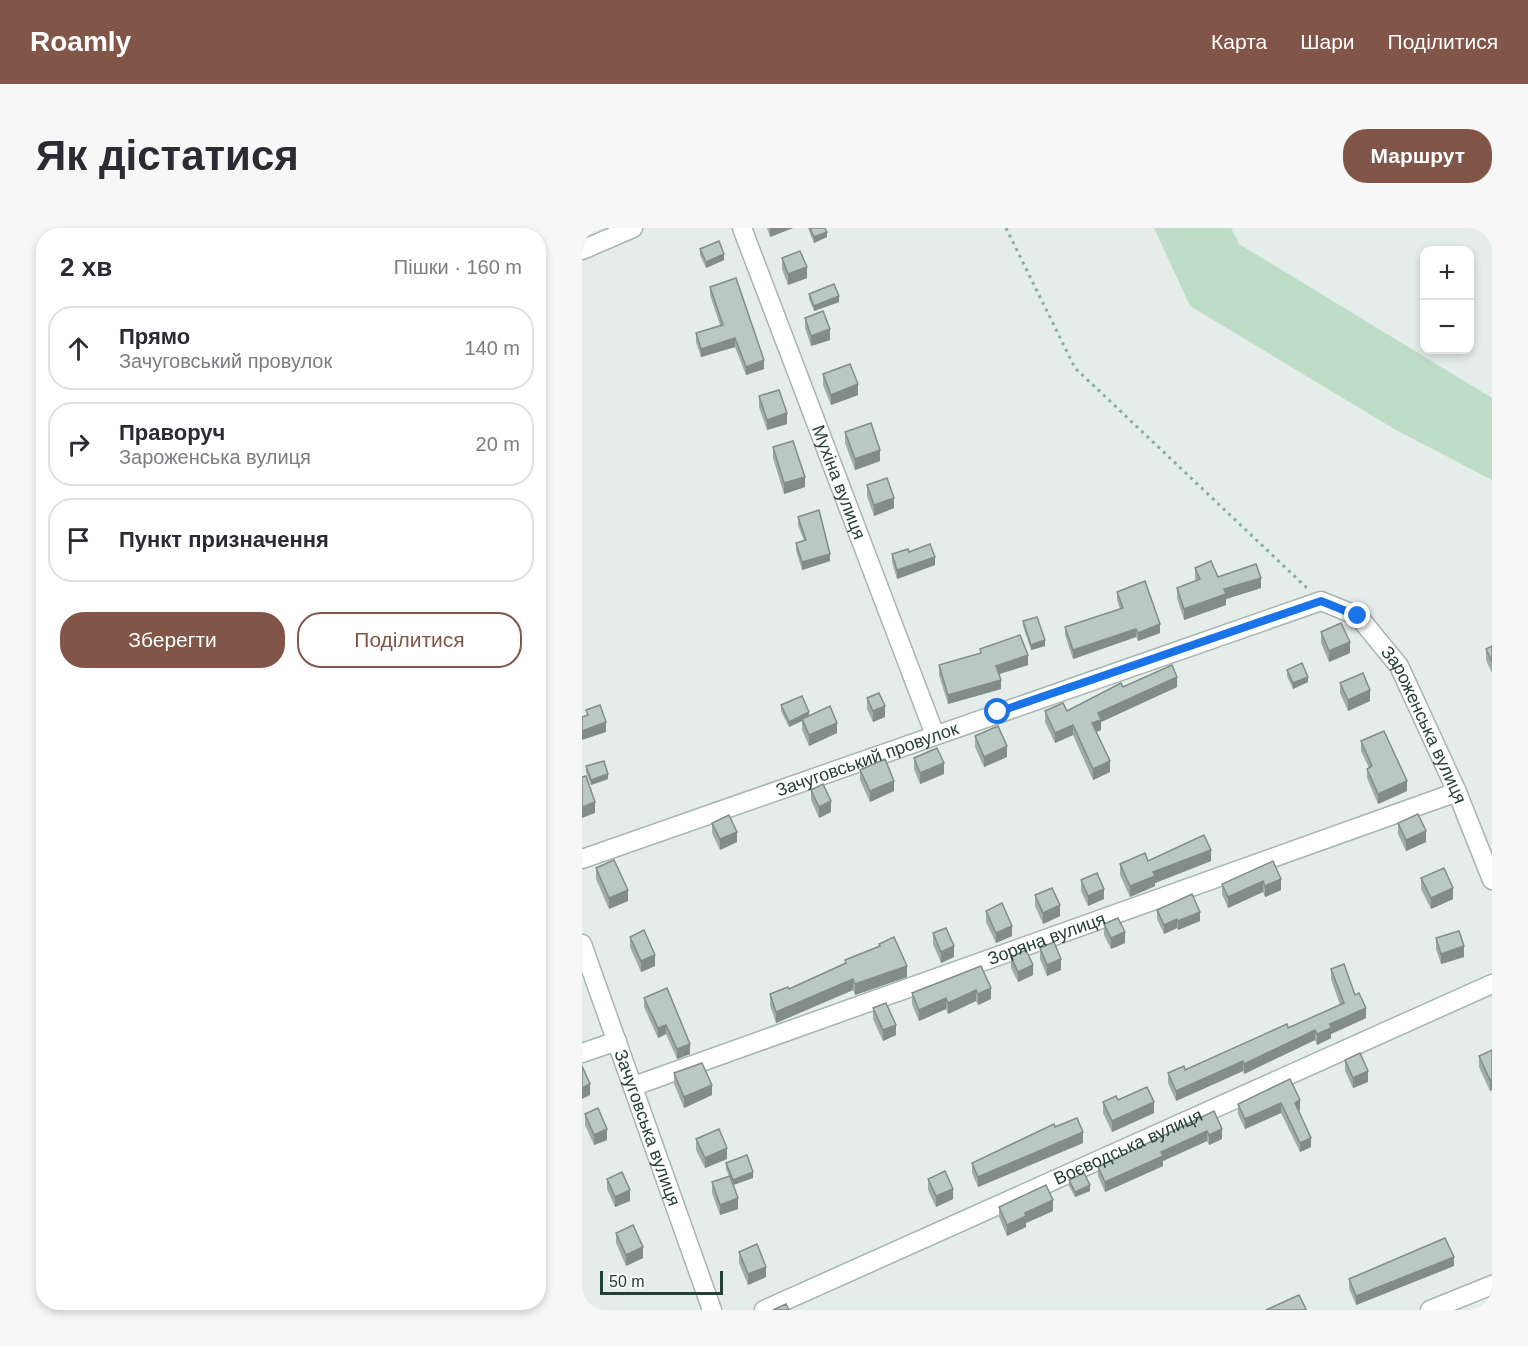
<!DOCTYPE html>
<html lang="uk">
<meta charset="utf-8">
<style>
body{margin:0;font-family:Arial,sans-serif;background:#f7f7f7;color:#2b2b33}
.controls{position:absolute;right:18px;top:18px;display:grid;overflow:hidden;border-radius:12px;box-shadow:0 3px 9px #0003}
.controls button{width:54px;height:54px;display:grid;place-items:center;padding:0;border:0;border-bottom:2px solid #e1e1e2;background:#fff;color:#2b2b33;font:30px sans-serif}
.scale{position:absolute;left:18px;bottom:15px;width:123px;box-sizing:border-box;padding-left:6px;border:3px solid #243e38;border-top:0;font-size:16px;line-height:21px;white-space:nowrap;color:#243e38;-webkit-text-stroke:4px #f5f9f7;paint-order:stroke}
.stop{position:absolute;width:18px;height:18px;margin:-14px;border:4px solid #1a73e8;border-radius:50%;background:#fff}
.stop.end{background:#1a73e8;border-color:#fff;box-shadow:0 2px 6px #0008}
.list{margin:0;padding:0;list-style:none}
h2{display:flex;justify-content:space-between;align-items:center;height:78px;margin:0;padding:0 24px;font-size:26px}
h2 small{font-size:20px;font-weight:400;color:#7c7c81}
.list li{display:grid;grid-template-columns:39px 1fr auto;gap:18px;align-items:center;box-sizing:border-box;height:84px;margin:0 12px 12px;padding:0 12px;border:2px solid #e1e1e2;border-radius:24px}
.list b{display:block;font-size:22px;white-space:nowrap}
.list p{margin:0;font-size:20px;white-space:nowrap;color:#7c7c81}
.list em{font-size:20px;font-style:normal;color:#7c7c81}
.actions{display:flex;gap:12px;padding:18px 24px}
.actions a{flex:1;padding:14px 0;border:2px solid #825549;border-radius:24px;text-align:center;font-size:21px;color:#825549}
.actions .main{background:#825549;color:#fff}
.icon{flex:none;width:33px;height:33px;fill:none;stroke:currentColor;stroke-width:2;stroke-linecap:round;stroke-linejoin:round}
.map{position:relative;flex:none;width:910px;height:1082px;overflow:hidden;border-radius:24px}
header{display:flex;align-items:center;gap:36px;box-sizing:border-box;height:84px;padding:0 30px;background:#825549;color:#fff}
header strong{font-size:28px}
nav{display:flex;gap:33px;margin-inline-start:auto;font-size:21px}
.intro{display:flex;align-items:center;justify-content:space-between;box-sizing:border-box;height:144px;padding:0 36px}
h1{margin:0;font-size:42px}
.button{padding:15px 27px;border-radius:24px;background:#825549;color:#fff;font-size:21px;font-weight:700}
main{display:flex;gap:36px;padding:0 36px}
aside{flex:1;background:#fff;border-radius:24px;box-shadow:0 3px 9px #0003}
.map>svg:first-child{display:block}
</style>
<header>
<strong>Roamly</strong>
<nav><a>Карта</a><a>Шари</a><a>Поділитися</a></nav>
</header>
<div class="intro"><h1>Як дістатися</h1><a class="button">Маршрут</a></div>
<main>
<aside>
<h2>2 хв<small>Пішки · 160 m</small></h2>
<ul class="list">
<li><svg class="icon" aria-label="ahead" viewBox="0 0 24 24"><path d="M12 20V5M6 11l6-6 6 6"/></svg><div><b>Прямо</b><p>Зачуговський провулок</p></div><em>140 m</em></li>
<li><svg class="icon" aria-label="right" viewBox="0 0 24 24"><path d="M7 20v-9h11M14 6l5 5-5 5"/></svg><div><b>Праворуч</b><p>Зароженська вулиця</p></div><em>20 m</em></li>
<li><svg class="icon" aria-label="arrive" viewBox="0 0 24 24"><path d="M6 21V4h12l-3 4 3 4H6"/></svg><div><b>Пункт призначення</b></div></li>
</ul>
<div class="actions"><a class="main">Зберегти</a><a>Поділитися</a></div>
</aside>
<div class="map">
<svg width="910" height="1082" viewBox="0 0 910 1082">
<rect width="100%" height="100%" fill="#e4ede9"/>
<polygon fill="#beddc7" points="572,0 649,0 657,16 910,170 910,252 814,202 608,78"/>
<g fill="none" stroke-linecap="round" stroke-linejoin="round">
<defs>
<g id="street">
<path id="s1" d="M 160,0 L 353,507"/>
<polyline points="0,22 51,0"/>
<path id="s2" d="M 0,631 L 739,373 L 776,388 L 817,438 L 875,564 L 910,652"/>
<path id="s3" d="M 0,716 L 130,1082"/>
<polyline points="0,825 35,813"/>
<path id="s4" d="M 52,858 L 875,564"/>
<path id="s5" d="M 182,1082 L 910,756"/>
<polyline points="848,1082 910,1057"/>
</g>
</defs>
<use href="#street" stroke="#a7b5b0" stroke-width="21"/>
<polyline stroke="#86afa3" stroke-width="3" stroke-dasharray="3 4.5" stroke-linecap="butt" points="424,0 493,140 725,360"/>
<use href="#street" stroke="#fff" stroke-width="18"/>
</g>
<g fill="#9faca7">
<polygon points="185,0 211,0 188,9"/>
<polygon points="226,0 243,0 245,9 232,15"/>
<polygon points="118,21 142,32 124,40 118,27"/>
<polygon points="200,30 225,50 206,57 200,41"/>
<polygon points="128,59 182,141 164,147 153,119 119,129 114,114 114,105 138,97 128,67"/>
<polygon points="227,66 257,74 232,83 227,71"/>
<polygon points="223,90 248,112 229,118 223,100"/>
<polygon points="241,146 276,167 249,177 241,157"/>
<polygon points="177,168 205,196 185,202 177,179"/>
<polygon points="263,204 298,233 273,242 263,215"/>
<polygon points="191,219 223,259 202,266 191,230"/>
<polygon points="285,257 312,280 292,288 285,268"/>
<polygon points="216,289 248,333 220,342 214,322 214,315 222,313 216,297"/>
<polygon points="327,324 353,337 315,351 310,334 310,326"/>
<polygon points="613,340 636,349 679,360 644,371 644,377 602,392 595,370 595,360 614,353 613,351"/>
<polygon points="535,364 578,405 556,413 554,409 491,431 483,407 483,399 538,381 535,372"/>
<polygon points="441,393 463,418 449,422 441,398"/>
<polygon points="739,404 768,425 747,434 739,415"/>
<polygon points="910,418 910,445 904,432 904,421"/>
<polygon points="398,421 446,437 417,446 419,461 366,476 357,447 357,437 398,426"/>
<polygon points="705,442 726,454 711,461 705,448"/>
<polygon points="758,455 788,473 766,483 758,465"/>
<polygon points="541,459 595,459 519,494 519,502 514,504 528,544 511,552 491,507 473,515 463,494 463,483 485,483"/>
<polygon points="285,470 303,489 291,494 285,481"/>
<polygon points="199,477 227,488 255,505 227,518 220,502 220,493 207,499 199,483"/>
<polygon points="393,508 425,529 402,539 393,519"/>
<polygon points="779,513 825,563 796,576 785,550 785,541 787,540 779,523"/>
<polygon points="332,530 362,546 338,556 332,541"/>
<polygon points="4,538 26,551 9,557 4,544"/>
<polygon points="278,542 312,563 288,574 278,552"/>
<polygon points="229,562 249,584 237,590 229,572"/>
<polygon points="130,595 155,614 138,622 130,605"/>
<polygon points="816,595 844,614 824,623 816,606"/>
<polygon points="566,633 629,633 573,655 573,658 548,669 538,647 538,636"/>
<polygon points="14,640 46,673 27,681 14,651"/>
<polygon points="839,650 871,671 849,681 839,661"/>
<polygon points="699,651 699,662 683,669 681,664 646,680 640,666 640,656"/>
<polygon points="499,652 522,671 506,678 499,663"/>
<polygon points="453,667 478,688 461,696 453,678"/>
<polygon points="575,682 618,693 596,702 595,700 582,706 575,691"/>
<polygon points="404,683 430,708 414,715 404,694"/>
<polygon points="522,696 543,715 529,721 522,707"/>
<polygon points="351,705 372,729 359,735 351,716"/>
<polygon points="48,709 73,738 59,744 48,719"/>
<polygon points="854,710 882,729 859,736 854,721"/>
<polygon points="297,716 325,749 273,767 271,762 194,795 188,777 188,766 207,761 263,736 263,732 297,719"/>
<polygon points="458,720 479,742 465,748 458,731"/>
<polygon points="429,729 451,747 436,754 429,740"/>
<polygon points="399,738 409,771 396,777 394,773 366,786 364,781 337,793 330,776 330,765"/>
<polygon points="749,741 773,767 784,790 749,806 749,810 735,817 733,812 662,846 661,843 594,873 586,855 586,845 603,842 706,800 758,777 749,751"/>
<polygon points="62,770 108,826 95,831 84,806 76,810 62,779"/>
<polygon points="291,780 314,807 301,813 291,791"/>
<polygon points="910,822 910,862 908,863 897,839 897,828"/>
<polygon points="763,832 786,854 771,860 763,843"/>
<polygon points="92,845 130,867 102,880 92,856"/>
<polygon points="708,851 718,882 717,882 729,919 718,924 699,885 663,901 656,886 656,876"/>
<polygon points="536,872 572,885 530,904 521,885 521,874"/>
<polygon points="632,883 640,911 627,917 625,913 581,933 581,938 523,964 516,948 516,939"/>
<polygon points="3,886 25,912 12,917 3,897"/>
<polygon points="473,899 501,915 396,959 390,945 390,935"/>
<polygon points="114,911 145,931 123,940 114,922"/>
<polygon points="144,935 171,950 151,957 156,981 138,987 130,965 130,954 147,948 144,941"/>
<polygon points="25,951 48,973 33,979 25,961"/>
<polygon points="346,951 371,971 354,979 346,962"/>
<polygon points="487,952 508,963 493,969 487,958"/>
<polygon points="417,979 471,983 444,995 444,999 425,1008 417,989"/>
<polygon points="34,1005 61,1030 44,1038 34,1015"/>
<polygon points="157,1024 184,1049 166,1057 157,1035"/>
<polygon points="872,1038 774,1077 767,1060 767,1051"/>
</g>
<g fill="#828c88">
<polygon points="188,0 211,0 188,9"/>
<polygon points="245,4 245,9 232,15 232,9"/>
<polygon points="142,26 142,32 124,40 124,34"/>
<polygon points="225,39 225,50 206,57 206,46"/>
<polygon points="257,68 257,74 232,83 232,78"/>
<polygon points="248,101 248,112 229,118 229,108"/>
<polygon points="153,110 153,119 119,129 119,121"/>
<polygon points="182,132 182,141 164,147 164,139"/>
<polygon points="276,156 276,167 249,177 249,167"/>
<polygon points="205,185 205,196 185,202 185,192"/>
<polygon points="298,222 298,233 273,242 273,231"/>
<polygon points="223,249 223,259 202,266 202,255"/>
<polygon points="312,270 312,280 292,288 292,277"/>
<polygon points="248,326 248,333 220,342 220,334"/>
<polygon points="353,329 353,337 315,351 315,342"/>
<polygon points="679,350 679,360 644,371 644,377 602,392 602,381 642,361"/>
<polygon points="578,396 578,405 556,413 556,405"/>
<polygon points="554,401 554,409 491,431 491,422"/>
<polygon points="463,412 463,418 449,422 449,417"/>
<polygon points="768,414 768,425 747,434 747,423"/>
<polygon points="446,427 446,437 414,447 414,438"/>
<polygon points="595,449 595,459 519,494 519,502 510,506 510,495 516,485"/>
<polygon points="726,449 726,454 711,461 711,455"/>
<polygon points="419,452 419,461 366,476 366,467"/>
<polygon points="788,462 788,473 766,483 766,472"/>
<polygon points="303,478 303,489 291,494 291,483"/>
<polygon points="227,484 227,490 220,491 220,493 207,499 207,494"/>
<polygon points="24,494 24,504 0,512 0,503"/>
<polygon points="255,495 255,505 227,518 227,507"/>
<polygon points="491,497 491,507 473,515 473,505"/>
<polygon points="425,518 425,529 402,539 402,529"/>
<polygon points="528,533 528,544 511,552 511,541"/>
<polygon points="362,535 362,546 338,556 338,545"/>
<polygon points="26,546 26,551 9,557 9,552"/>
<polygon points="312,553 312,563 288,574 288,563"/>
<polygon points="825,553 825,563 796,576 796,566"/>
<polygon points="249,573 249,584 237,590 237,579"/>
<polygon points="13,574 13,585 0,590 0,579"/>
<polygon points="844,603 844,614 824,623 824,612"/>
<polygon points="155,604 155,614 138,622 138,611"/>
<polygon points="629,622 629,633 573,655 573,658 548,669 548,658 571,644"/>
<polygon points="699,651 699,662 683,669 683,658"/>
<polygon points="681,653 681,664 646,680 646,669"/>
<polygon points="871,660 871,671 849,681 849,670"/>
<polygon points="522,661 522,671 506,678 506,668"/>
<polygon points="46,662 46,673 27,681 27,670"/>
<polygon points="478,677 478,688 461,696 461,685"/>
<polygon points="618,684 618,693 596,702 596,693"/>
<polygon points="595,691 595,700 582,706 582,697"/>
<polygon points="430,698 430,708 414,715 414,705"/>
<polygon points="543,704 543,715 529,721 529,710"/>
<polygon points="372,718 372,729 359,735 359,724"/>
<polygon points="882,718 882,729 859,736 859,726"/>
<polygon points="73,727 73,738 59,744 59,733"/>
<polygon points="479,731 479,742 465,748 465,737"/>
<polygon points="451,737 451,747 436,754 436,744"/>
<polygon points="325,738 325,749 273,767 273,756"/>
<polygon points="271,751 271,762 194,795 194,784"/>
<polygon points="409,760 409,771 396,777 396,766"/>
<polygon points="394,762 394,773 366,786 366,775"/>
<polygon points="364,770 364,781 337,793 337,782"/>
<polygon points="784,780 784,790 749,806 749,810 735,817 735,806 748,796"/>
<polygon points="84,797 84,806 76,810 76,800"/>
<polygon points="314,797 314,807 301,813 301,802"/>
<polygon points="733,802 733,812 662,846 662,836"/>
<polygon points="108,816 108,826 95,831 95,821"/>
<polygon points="661,833 661,843 594,873 594,863"/>
<polygon points="786,843 786,854 771,860 771,850"/>
<polygon points="910,851 910,862 908,863 908,852"/>
<polygon points="8,856 8,867 0,871 0,860"/>
<polygon points="130,857 130,867 102,880 102,869"/>
<polygon points="718,872 718,882 713,884 713,875"/>
<polygon points="572,874 572,885 530,904 530,893"/>
<polygon points="699,875 699,885 663,901 663,891"/>
<polygon points="25,901 25,912 12,917 12,907"/>
<polygon points="640,901 640,911 627,917 627,907"/>
<polygon points="625,903 625,913 581,933 581,938 523,964 523,954 579,924"/>
<polygon points="501,904 501,915 396,959 396,949"/>
<polygon points="729,910 729,919 718,924 718,915"/>
<polygon points="145,920 145,931 123,940 123,930"/>
<polygon points="171,944 171,950 151,957 151,952"/>
<polygon points="508,957 508,963 493,969 493,964"/>
<polygon points="371,961 371,971 354,979 354,968"/>
<polygon points="48,962 48,973 33,979 33,969"/>
<polygon points="156,970 156,981 138,987 138,977"/>
<polygon points="471,972 471,983 444,995 444,999 425,1008 425,997 443,985"/>
<polygon points="61,1019 61,1030 44,1038 44,1027"/>
<polygon points="872,1029 872,1038 774,1077 774,1068"/>
<polygon points="184,1039 184,1049 166,1057 166,1046"/>
</g>
<g fill="#b9c8c2" stroke="#828c88" stroke-width="1.5">
<polygon points="228,0 243,0 245,4 232,9"/>
<polygon points="137,13 142,26 124,34 118,21"/>
<polygon points="218,23 225,39 206,46 200,30"/>
<polygon points="154,50 182,132 164,139 153,110 119,121 114,105 141,97 128,59"/>
<polygon points="252,56 257,68 232,78 227,66"/>
<polygon points="241,83 248,101 229,108 223,90"/>
<polygon points="268,136 276,156 249,167 241,146"/>
<polygon points="197,162 205,185 185,192 177,168"/>
<polygon points="289,195 298,222 273,231 263,204"/>
<polygon points="211,213 223,249 202,255 191,219"/>
<polygon points="305,250 312,270 292,277 285,257"/>
<polygon points="237,282 248,326 220,334 214,315 224,312 216,289"/>
<polygon points="348,316 353,329 315,342 310,326 326,321 327,324"/>
<polygon points="629,333 636,349 674,336 679,350 642,361 644,366 602,381 595,360 618,351 613,340"/>
<polygon points="563,353 578,396 556,405 554,401 491,422 483,399 541,380 535,364"/>
<polygon points="455,389 463,412 449,417 441,393"/>
<polygon points="759,395 768,414 747,423 739,404"/>
<polygon points="438,407 446,427 414,438 419,452 366,467 357,437 399,425 398,421"/>
<polygon points="910,418 910,434 904,421"/>
<polygon points="720,435 726,449 711,455 705,442"/>
<polygon points="590,437 595,449 516,485 519,492 510,495 528,533 511,541 491,497 473,505 463,483 481,475 485,483 539,455 541,459"/>
<polygon points="781,445 788,462 766,472 758,455"/>
<polygon points="297,465 303,478 291,483 285,470"/>
<polygon points="220,468 227,484 207,494 199,477"/>
<polygon points="18,477 24,494 0,503 0,489 6,487 4,482"/>
<polygon points="248,478 255,495 227,507 220,491"/>
<polygon points="416,498 425,518 402,529 393,508"/>
<polygon points="802,503 825,553 796,566 785,541 790,538 779,513"/>
<polygon points="355,520 362,535 338,545 332,530"/>
<polygon points="303,531 312,553 288,563 278,542"/>
<polygon points="22,533 26,546 9,552 4,538"/>
<polygon points="4,548 13,574 0,579 0,549"/>
<polygon points="241,556 249,573 237,579 229,562"/>
<polygon points="836,586 844,603 824,612 816,595"/>
<polygon points="147,587 155,604 138,611 130,595"/>
<polygon points="622,607 629,622 571,644 573,648 548,658 538,636 563,625 566,633"/>
<polygon points="32,632 46,662 27,670 14,640"/>
<polygon points="691,633 699,651 683,658 681,653 646,669 640,656"/>
<polygon points="862,640 871,660 849,670 839,650"/>
<polygon points="515,645 522,661 506,668 499,652"/>
<polygon points="470,660 478,677 461,685 453,667"/>
<polygon points="610,666 618,684 596,693 595,691 582,697 575,682"/>
<polygon points="420,675 430,698 414,705 404,683"/>
<polygon points="536,690 543,704 529,710 522,696"/>
<polygon points="364,700 372,718 359,724 351,705"/>
<polygon points="62,702 73,727 59,733 48,709"/>
<polygon points="877,703 882,718 859,726 854,710"/>
<polygon points="312,709 325,738 273,756 271,751 194,784 188,766 206,759 207,761 264,735 263,732 298,718 297,716"/>
<polygon points="472,714 479,731 465,737 458,720"/>
<polygon points="444,722 451,737 436,744 429,729"/>
<polygon points="762,736 773,767 777,765 784,780 748,796 749,800 735,806 733,802 662,836 661,833 594,863 586,845 602,838 603,842 705,796 706,800 762,775 749,741"/>
<polygon points="399,738 409,760 396,766 394,762 366,775 364,770 337,782 330,765"/>
<polygon points="85,760 108,816 95,821 84,797 76,800 62,770"/>
<polygon points="304,775 314,797 301,802 291,780"/>
<polygon points="910,822 910,851 908,852 897,828"/>
<polygon points="778,825 786,843 771,850 763,832"/>
<polygon points="120,835 130,857 102,869 92,845"/>
<polygon points="0,838 8,856 0,860"/>
<polygon points="708,851 718,872 713,875 729,910 718,915 699,875 663,891 656,876"/>
<polygon points="565,859 572,874 530,893 521,874 534,868 536,872"/>
<polygon points="16,880 25,901 12,907 3,886"/>
<polygon points="632,883 640,901 627,907 625,903 579,924 581,928 523,954 516,939"/>
<polygon points="495,890 501,904 396,949 390,935 472,896 473,899"/>
<polygon points="137,901 145,920 123,930 114,911"/>
<polygon points="165,927 171,944 151,952 144,935"/>
<polygon points="363,943 371,961 354,968 346,951"/>
<polygon points="40,944 48,962 33,969 25,951"/>
<polygon points="502,945 508,957 493,964 487,952"/>
<polygon points="148,948 156,970 138,977 130,954"/>
<polygon points="464,957 471,972 443,985 444,988 425,997 417,979"/>
<polygon points="51,997 61,1019 44,1027 34,1005"/>
<polygon points="863,1010 872,1029 774,1068 767,1051"/>
<polygon points="175,1016 184,1039 166,1046 157,1024"/>
<polygon points="717,1067 724,1081 721,1082 684,1082"/>
<polygon points="204,1076 207,1082 191,1082"/>
</g>
<g fill="none" stroke-linecap="round" stroke-linejoin="round">
<polyline stroke="#1a73e8" stroke-width="8" points="416,484 739,373 776,388"/>
</g>
<g text-anchor="middle" dominant-baseline="central" stroke-width="5" stroke-linejoin="round" paint-order="stroke">
<g font-size="18" fill="#243e38" stroke="#f5f9f7">
<text stroke="none"><textPath href="#s1" startOffset="272">Мухіна вулиця</textPath></text>
<text stroke="none"><textPath href="#s2" startOffset="951">Зароженська вулиця</textPath></text>
<text stroke="none"><textPath href="#s2" startOffset="302">Зачуговський провулок</textPath></text>
<text stroke="none"><textPath href="#s4" startOffset="438">Зоряна вулиця</textPath></text>
<text stroke="none"><textPath href="#s3" startOffset="195">Зачуговська вулиця</textPath></text>
<text stroke="none"><textPath href="#s5" startOffset="399">Воєводська вулиця</textPath></text>
</g>
</g>
</svg>
<div class="controls">
<button>+</button>
<button>−</button>
</div>
<div class="scale">50 m</div>
<div class="stop" style="left:416px;top:484px"></div>
<div class="stop end" style="left:776px;top:388px"></div>
</div>
</main>
